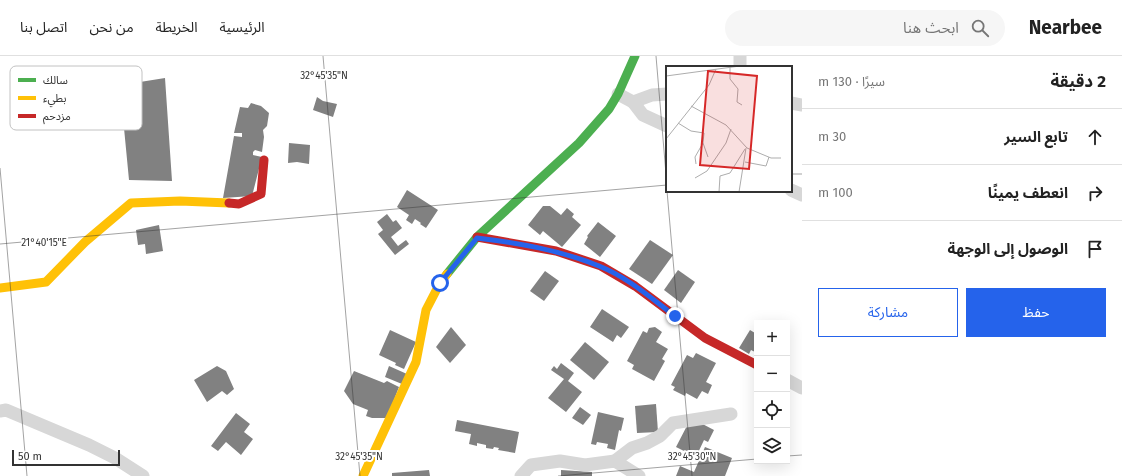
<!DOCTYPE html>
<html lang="ar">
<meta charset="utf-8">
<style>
body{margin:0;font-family:"Fira Sans","Noto Sans Arabic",sans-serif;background:#f6f6f6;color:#222;direction:rtl}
.controls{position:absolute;right:12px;bottom:12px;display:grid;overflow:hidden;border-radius:0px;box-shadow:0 4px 16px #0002}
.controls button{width:36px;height:36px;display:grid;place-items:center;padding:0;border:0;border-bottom:1px solid #e0e0e0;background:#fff;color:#222;font:20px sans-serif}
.scale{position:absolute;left:12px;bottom:10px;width:108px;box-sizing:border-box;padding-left:4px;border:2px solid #333;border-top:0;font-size:11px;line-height:14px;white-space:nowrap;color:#333;-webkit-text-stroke:3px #fff;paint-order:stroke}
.stop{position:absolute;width:12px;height:12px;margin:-9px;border:3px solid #2563eb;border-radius:50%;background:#fff}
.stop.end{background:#2563eb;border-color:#fff;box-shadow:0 1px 4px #0008}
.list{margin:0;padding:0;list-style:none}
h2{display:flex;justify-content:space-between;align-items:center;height:52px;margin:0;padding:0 16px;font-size:17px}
h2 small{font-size:13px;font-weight:400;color:#767676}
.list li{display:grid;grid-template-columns:26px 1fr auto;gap:12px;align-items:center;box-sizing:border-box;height:56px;padding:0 16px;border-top:1px solid #e0e0e0}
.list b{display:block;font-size:15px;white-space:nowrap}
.list em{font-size:13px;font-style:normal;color:#767676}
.actions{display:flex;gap:8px;padding:12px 16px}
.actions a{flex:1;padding:9px 0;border:1px solid #2563eb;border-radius:0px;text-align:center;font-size:14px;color:#2563eb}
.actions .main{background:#2563eb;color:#fff}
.icon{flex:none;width:22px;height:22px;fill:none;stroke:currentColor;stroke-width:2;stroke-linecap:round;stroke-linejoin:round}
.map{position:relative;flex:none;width:802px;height:420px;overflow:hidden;direction:ltr}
header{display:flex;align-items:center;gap:24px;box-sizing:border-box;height:56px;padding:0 20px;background:#fff;border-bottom:1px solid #e0e0e0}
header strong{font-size:19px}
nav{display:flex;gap:22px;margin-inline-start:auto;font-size:14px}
.search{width:280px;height:36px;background:#f6f6f6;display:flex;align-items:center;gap:10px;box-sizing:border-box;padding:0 14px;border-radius:22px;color:#767676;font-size:15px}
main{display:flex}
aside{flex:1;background:#fff}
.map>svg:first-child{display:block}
</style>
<header>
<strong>Nearbee</strong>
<div class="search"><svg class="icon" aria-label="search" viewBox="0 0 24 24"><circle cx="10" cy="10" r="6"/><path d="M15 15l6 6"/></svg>ابحث هنا</div>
<nav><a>الرئيسية</a><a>الخريطة</a><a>من نحن</a><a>اتصل بنا</a></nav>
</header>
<main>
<aside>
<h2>2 دقيقة<small>سيرًا · 130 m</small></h2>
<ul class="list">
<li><svg class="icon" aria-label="ahead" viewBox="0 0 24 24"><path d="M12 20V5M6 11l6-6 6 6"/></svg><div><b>تابع السير</b></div><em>30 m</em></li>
<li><svg class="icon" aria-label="right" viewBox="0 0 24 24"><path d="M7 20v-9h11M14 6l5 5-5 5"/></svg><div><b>انعطف يمينًا</b></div><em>100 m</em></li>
<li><svg class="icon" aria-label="arrive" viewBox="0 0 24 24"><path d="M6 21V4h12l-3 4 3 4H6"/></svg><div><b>الوصول إلى الوجهة</b></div></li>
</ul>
<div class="actions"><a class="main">حفظ</a><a>مشاركة</a></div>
</aside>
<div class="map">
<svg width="802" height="420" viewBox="0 0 802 420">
<rect width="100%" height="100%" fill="#fff"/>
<g fill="#818181">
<polygon points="139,18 140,26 165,22 172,125 129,124 119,20"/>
<polygon points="317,41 323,45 337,48 333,61 313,54"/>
<polygon points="251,47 261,50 269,57 267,70 263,74 264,81 262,96 255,94 253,96 253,99 262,101 252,140 223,142 234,80 242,81 242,77 234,77 240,51 248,52"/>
<polygon points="289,87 310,89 309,108 297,106 288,107"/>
<polygon points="407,134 438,154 426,172 420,168 421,167 415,163 412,168 406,164 409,159 397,151"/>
<polygon points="543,150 550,150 561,159 567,152 574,158 572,161 581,169 562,191 543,175 540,179 528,169"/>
<polygon points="387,158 393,166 396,164 402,172 391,181 398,190 406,184 409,188 395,199 378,178 383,174 377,166"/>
<polygon points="598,166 616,180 600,201 584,188 588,181 587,180"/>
<polygon points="159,169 163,195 146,198 145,188 138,189 136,174"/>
<polygon points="650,184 673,199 652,228 629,213"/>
<polygon points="678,214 695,226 681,247 664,234"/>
<polygon points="545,215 559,225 544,245 530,235"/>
<polygon points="602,253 629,271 621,282 617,279 613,286 590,271"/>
<polygon points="451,271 466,289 450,307 436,291"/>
<polygon points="655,271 662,276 656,286 668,293 662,303 665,305 654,325 632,313 634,309 627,305 643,275 647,277 649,272"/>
<polygon points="757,273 757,297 751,294 749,298 739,292 750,274 755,277"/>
<polygon points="390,274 416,286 404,313 395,309 396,307 379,299"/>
<polygon points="585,286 609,306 594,324 570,304"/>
<polygon points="696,297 716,307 706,326 712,329 708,338 702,335 697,343 686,337 685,340 673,334 675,331 671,329 687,299 693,302"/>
<polygon points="561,307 574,317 568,325 582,336 566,356 548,342 564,323 551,314 554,310 557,313"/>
<polygon points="217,310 226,315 234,333 227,339 222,335 207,346 194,324"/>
<polygon points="389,310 407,318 402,328 385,321"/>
<polygon points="354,315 384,327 387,325 399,331 387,362 372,362 366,360 368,354 353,348 344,335"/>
<polygon points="656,348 658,376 637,377 635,350"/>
<polygon points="580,351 591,359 583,369 572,362"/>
<polygon points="598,356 624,362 621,375 619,374 615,394 607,392 608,388 597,386 596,389 591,388"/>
<polygon points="236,357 250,368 244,376 253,383 241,399 226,386 218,395 211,390"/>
<polygon points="691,362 714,374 708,386 704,384 696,401 676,391"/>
<polygon points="457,364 519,376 515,397 498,394 499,392 494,391 493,393 486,392 486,389 477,387 477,390 469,388 471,378 455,375"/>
<polygon points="705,391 732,402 725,420 676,420 680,410 694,416"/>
<polygon points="429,414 430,420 392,420 392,417"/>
<polygon points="561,414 592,416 592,420 561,420"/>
</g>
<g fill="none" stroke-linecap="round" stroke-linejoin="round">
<g stroke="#d7d7d7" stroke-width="13">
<polyline points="740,0 740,11"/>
<polyline points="618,38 633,46 652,39 667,38"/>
<polyline points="633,46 643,59 667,70"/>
<polyline points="791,47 802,49"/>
<polyline points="791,134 802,139"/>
<polyline points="787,324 802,332"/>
<polyline points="0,355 6,354 89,389 115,402 143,420"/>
<polyline points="615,405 632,392 647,387 660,380 673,367 731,358"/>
<polyline points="521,420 531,409 560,405 585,409 615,405 639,420"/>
</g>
<polyline stroke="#4caf50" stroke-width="9" points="447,218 477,181 579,87 609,53 618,38 635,0"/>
<g stroke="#ffc107" stroke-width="9">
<polyline points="0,232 46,226 85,186 131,147 180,145 229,147"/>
<polyline points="363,420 416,306 426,254 440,227 447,218"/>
</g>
<g stroke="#c62828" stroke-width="9">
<polyline points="229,147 239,148 261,138 264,104"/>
<polyline points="477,181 556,195 601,210 635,230 705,282 757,309"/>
</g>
</g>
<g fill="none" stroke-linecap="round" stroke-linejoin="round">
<path stroke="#2563eb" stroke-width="5" d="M 440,227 L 477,182 C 518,187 560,194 599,210 C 627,221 651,242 675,260"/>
</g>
<path fill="none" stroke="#333" stroke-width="1" stroke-opacity="0.45" d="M 323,0 L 360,420M 656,0 L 667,130M 0,112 L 27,420M 791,118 L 802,118M 667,135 L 692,420M 0,188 L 667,129M 787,400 L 802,399M 558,420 L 757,403"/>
<g transform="translate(666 10)">
<rect width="126" height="126" fill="#fff"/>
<path fill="none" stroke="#adadad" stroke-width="1" d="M 64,1 L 64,13 L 72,23 L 71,36 L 76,39M 0,10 L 74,0M 25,40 L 60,59 L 81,82 L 105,92 L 115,92M 12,57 L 25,65 L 38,67 L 37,77 L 29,91 L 30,98M 0,73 L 43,19 L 50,3M 37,77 L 42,91M 79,96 L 100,100 L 103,91M 29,112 L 41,105 L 60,77 L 65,63M 53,126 L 54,110 L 64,107 L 79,83M 73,126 L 80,82"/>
<path fill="#d62828" fill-opacity="0.15" stroke="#d62828" stroke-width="2" d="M 42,5 L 91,10 L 83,103 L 34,99 Z"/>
<rect width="126" height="126" fill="none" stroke="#333" stroke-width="2"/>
</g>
<rect x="10" y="10" width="132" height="64" rx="6" fill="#fff" stroke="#c2c2c2" stroke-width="1"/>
<rect x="18" y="22" width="18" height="4" fill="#4caf50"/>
<rect x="18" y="40" width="18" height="4" fill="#ffc107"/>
<rect x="18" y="58" width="18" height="4" fill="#c62828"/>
<g font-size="11" fill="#333">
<text x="43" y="28">سالك</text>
<text x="43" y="46">بطيء</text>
<text x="43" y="64">مزدحم</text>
</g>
<g font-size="10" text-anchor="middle" fill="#333" stroke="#fff" stroke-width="4" stroke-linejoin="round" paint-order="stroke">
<text x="324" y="23">32°45'35"N</text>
<text x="44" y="190">21°40'15"E</text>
<text x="359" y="404">32°45'35"N</text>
<text x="692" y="404">32°45'30"N</text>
</g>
</svg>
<div class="controls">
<button>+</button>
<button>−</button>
<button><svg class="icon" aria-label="locate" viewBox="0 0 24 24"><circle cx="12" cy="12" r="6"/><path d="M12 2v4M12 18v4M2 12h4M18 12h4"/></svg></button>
<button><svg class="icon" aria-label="layers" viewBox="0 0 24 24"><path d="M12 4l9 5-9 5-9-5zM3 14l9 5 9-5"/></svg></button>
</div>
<div class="scale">50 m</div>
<div class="stop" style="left:440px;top:227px"></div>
<div class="stop end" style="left:675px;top:260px"></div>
</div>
</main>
